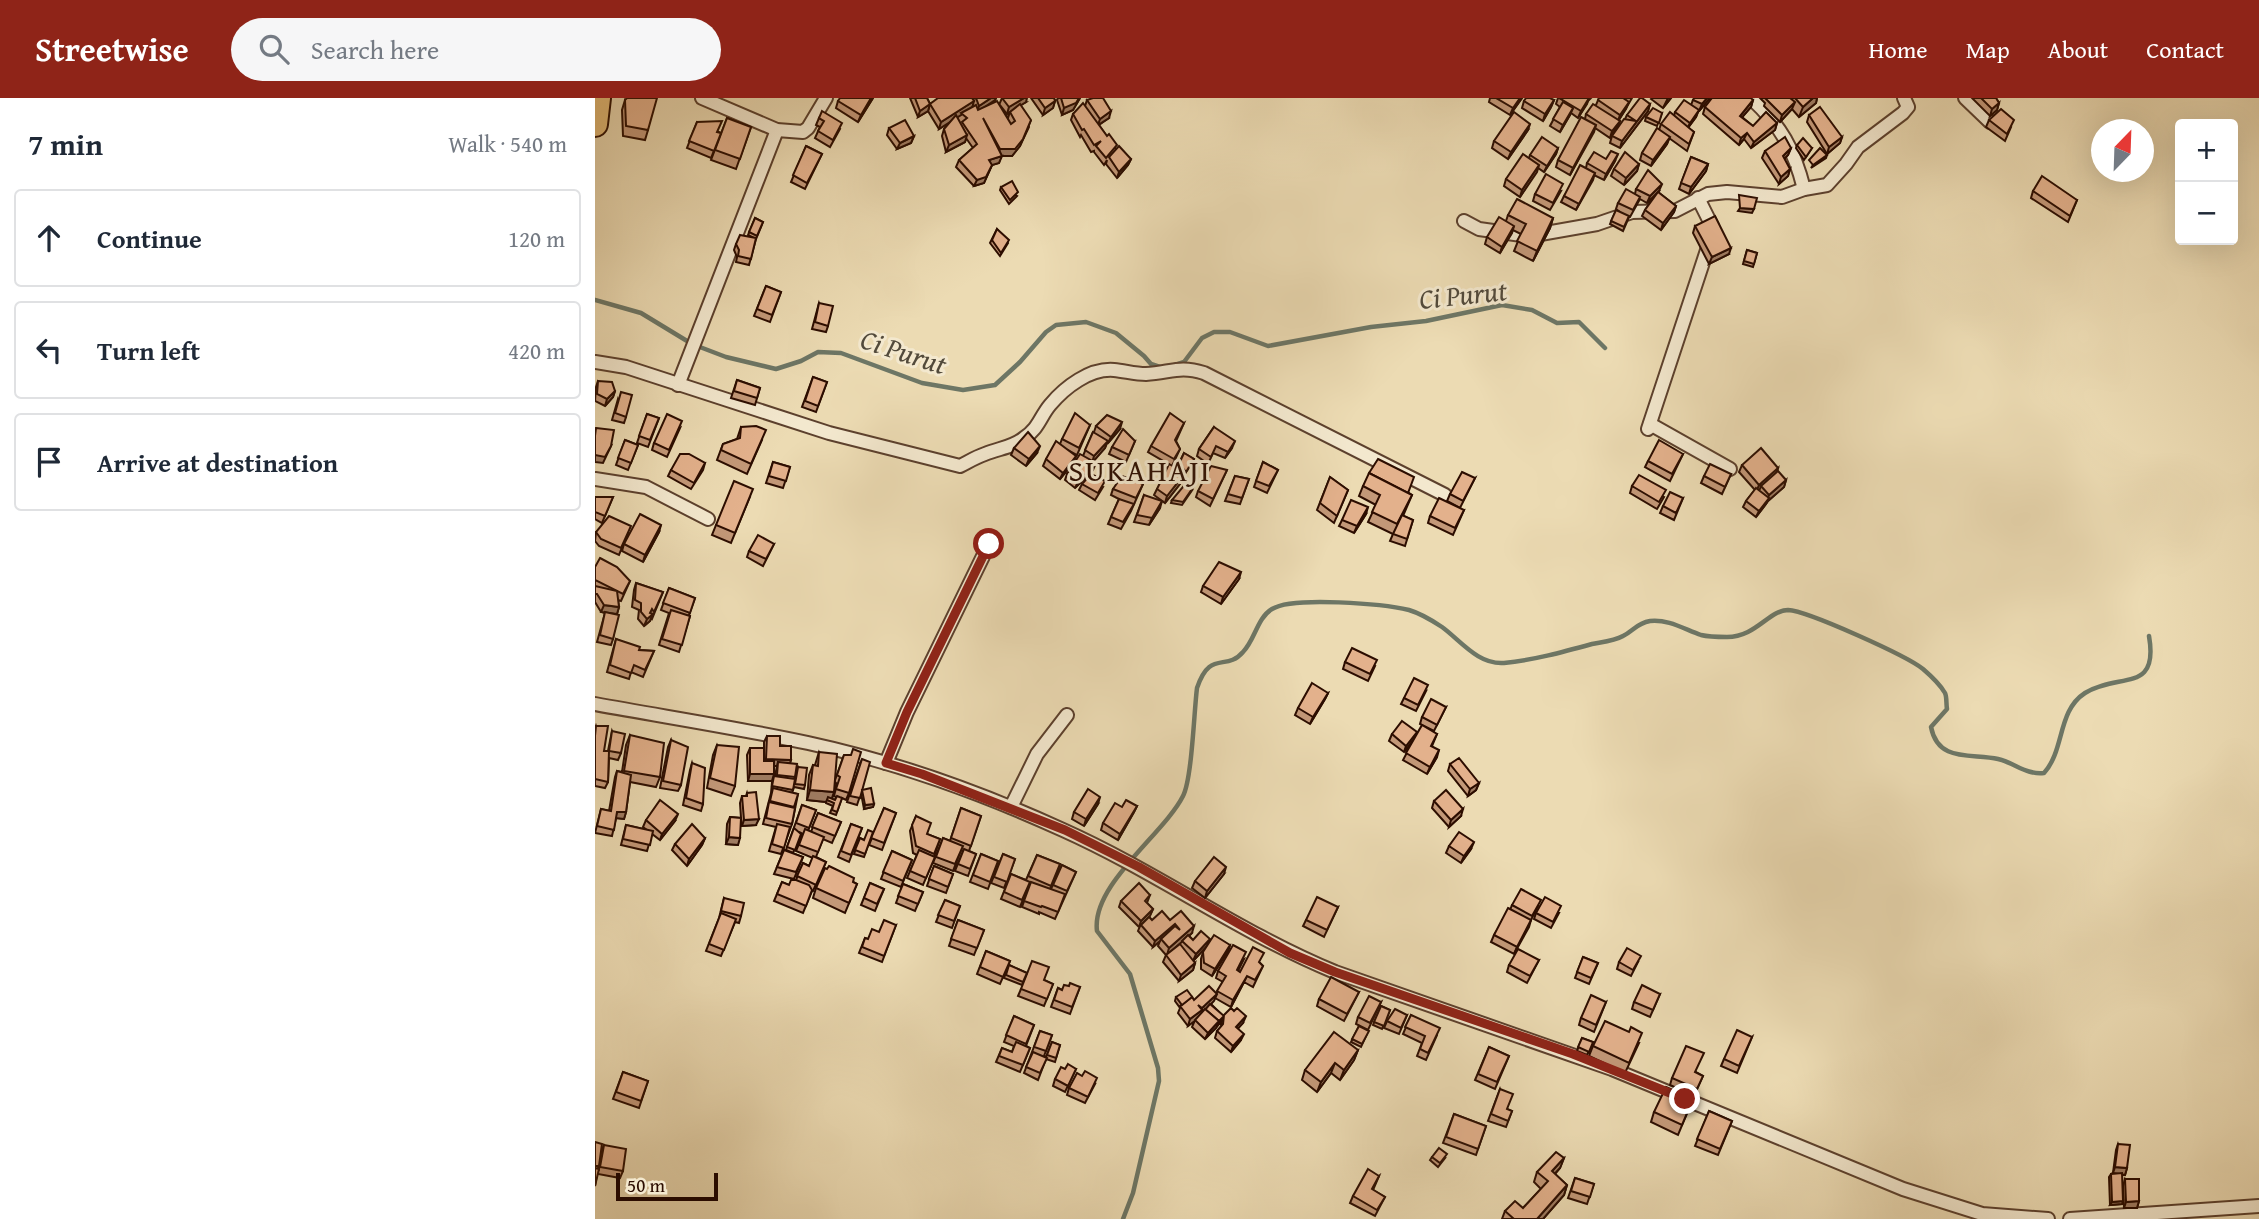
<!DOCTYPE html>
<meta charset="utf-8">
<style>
body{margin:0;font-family:"Gentium Book Plus",serif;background:#f6f6f7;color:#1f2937}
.controls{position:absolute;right:21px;top:21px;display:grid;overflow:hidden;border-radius:7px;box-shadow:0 7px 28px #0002}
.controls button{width:63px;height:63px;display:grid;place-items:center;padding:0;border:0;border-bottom:2px solid #e0e1e3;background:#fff;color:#1f2937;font:35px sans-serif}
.compass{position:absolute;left:1496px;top:21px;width:63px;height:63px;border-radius:50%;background:#fff;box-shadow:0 7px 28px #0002;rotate:23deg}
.scale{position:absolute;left:21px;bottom:18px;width:102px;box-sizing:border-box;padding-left:7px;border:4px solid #2c0d00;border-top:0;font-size:19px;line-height:24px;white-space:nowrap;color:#2c0d00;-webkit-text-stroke:5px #f3e8ce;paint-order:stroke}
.stop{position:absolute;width:21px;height:21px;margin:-16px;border:5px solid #8f2418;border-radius:50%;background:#fff}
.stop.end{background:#8f2418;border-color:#fff;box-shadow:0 2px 7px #0008}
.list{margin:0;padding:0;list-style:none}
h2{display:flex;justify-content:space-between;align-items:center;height:91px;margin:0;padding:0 28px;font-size:30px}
h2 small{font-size:23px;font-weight:400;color:#747a83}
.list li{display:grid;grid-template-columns:46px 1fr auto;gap:21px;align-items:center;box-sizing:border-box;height:98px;margin:0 14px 14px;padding:0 14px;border:2px solid #e0e1e3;border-radius:7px}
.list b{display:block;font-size:26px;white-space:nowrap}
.list em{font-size:23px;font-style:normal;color:#747a83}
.icon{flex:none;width:38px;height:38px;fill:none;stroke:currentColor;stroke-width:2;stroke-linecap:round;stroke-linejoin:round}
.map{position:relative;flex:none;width:1664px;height:1121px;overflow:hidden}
header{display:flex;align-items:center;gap:42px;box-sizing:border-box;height:98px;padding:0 35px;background:#8f2418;color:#fff}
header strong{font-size:33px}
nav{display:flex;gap:38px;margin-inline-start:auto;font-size:24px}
.search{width:490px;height:63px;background:#f6f6f7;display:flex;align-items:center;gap:18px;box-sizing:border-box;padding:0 24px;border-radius:38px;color:#747a83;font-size:26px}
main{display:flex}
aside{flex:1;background:#fff}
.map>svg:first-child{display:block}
</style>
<header>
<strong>Streetwise</strong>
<div class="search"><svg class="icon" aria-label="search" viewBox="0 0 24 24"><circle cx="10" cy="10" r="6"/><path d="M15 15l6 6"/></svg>Search here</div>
<nav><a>Home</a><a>Map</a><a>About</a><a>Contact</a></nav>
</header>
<main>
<aside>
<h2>7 min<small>Walk · 540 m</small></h2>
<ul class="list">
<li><svg class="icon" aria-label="ahead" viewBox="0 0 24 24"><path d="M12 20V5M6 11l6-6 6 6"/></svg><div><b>Continue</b></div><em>120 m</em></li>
<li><svg class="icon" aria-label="left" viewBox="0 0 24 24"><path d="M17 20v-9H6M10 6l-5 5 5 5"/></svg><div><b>Turn left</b></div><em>420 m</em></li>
<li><svg class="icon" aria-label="arrive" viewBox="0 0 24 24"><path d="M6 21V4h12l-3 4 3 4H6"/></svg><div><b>Arrive at destination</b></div></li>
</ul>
</aside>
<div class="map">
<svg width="1664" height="1121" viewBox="0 0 1664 1121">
<rect width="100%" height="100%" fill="#ecdbb3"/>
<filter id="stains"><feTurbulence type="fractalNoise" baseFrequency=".00286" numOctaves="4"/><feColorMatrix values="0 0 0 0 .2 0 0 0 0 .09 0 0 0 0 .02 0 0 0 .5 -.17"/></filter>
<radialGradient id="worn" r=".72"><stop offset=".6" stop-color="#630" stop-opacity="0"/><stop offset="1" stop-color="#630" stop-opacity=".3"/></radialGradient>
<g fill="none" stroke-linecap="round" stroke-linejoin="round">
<g stroke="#6d7665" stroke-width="4.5">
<polyline points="0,202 46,215 97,246 131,259 181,271 206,263 223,254 246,255 327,285 368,292 400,287 425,264 451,234 461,227 491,224 521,235 549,258 556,266 565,269"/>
<polyline points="580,267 589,264 607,240 619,234 635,234 673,248 776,229 831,223 907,207 937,212 962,225 984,224 1010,250"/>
<path d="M 528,1121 L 538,1095 L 564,983 L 563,970 L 535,876 L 502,833 C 496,787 569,736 588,698 C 597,681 599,613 602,590 C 615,551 631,574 648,554 C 660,542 662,520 677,511 C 698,498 789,506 814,512 C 824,515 838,523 847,529 C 865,542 883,567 909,565 C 939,562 968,554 997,546 C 1007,544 1019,543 1028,538 C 1038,533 1042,525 1055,523 C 1073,521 1089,531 1106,537 C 1114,539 1124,539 1132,539 C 1161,539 1174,512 1193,512 C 1213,513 1312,558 1328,571 C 1335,577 1346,588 1350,595 C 1352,599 1351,606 1352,611 L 1336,629 C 1343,665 1377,655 1403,661 C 1420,665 1431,677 1449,675 C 1470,652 1462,613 1490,595 C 1524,574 1564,596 1554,538"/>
</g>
<defs>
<g id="street">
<polyline points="107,0 182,32 208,34 213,30 231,0"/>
<path d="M 1156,0 C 1186,28 1199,51 1209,91"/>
<polyline points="1370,0 1395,24"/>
<polyline points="869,123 884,131 934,138 1002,126 1037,114 1080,113 1113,96 1132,94 1187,99 1209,91 1232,87 1251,66 1263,49 1308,15 1313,9 1309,0"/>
<path d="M 0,264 L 31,269 L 234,335 L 365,368 C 373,364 381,359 390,356 C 404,350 417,350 429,340 C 444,330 445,319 455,307 C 470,289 495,270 519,272 C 530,273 540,276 551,276 C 575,275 584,267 609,275 L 850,397"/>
<polyline points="83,287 182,32"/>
<polyline points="1055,326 1135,371"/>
<polyline points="1053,331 1117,137 1117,128 1103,100"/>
<polyline points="0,381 51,389 113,421"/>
<path d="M 0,606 C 71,619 143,630 213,645 C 301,664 387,695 468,732 C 562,774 645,835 740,874 L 1017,971 L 1308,1091 L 1387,1116 L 1453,1121"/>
<polyline points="291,665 312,614 394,446"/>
<polyline points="416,709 442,656 472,617"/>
<polyline points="1475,1121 1664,1108"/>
</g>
<polyline id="highway" points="0,26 3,0"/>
</defs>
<use href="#street" stroke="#5c402d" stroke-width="16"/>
<use href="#highway" stroke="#2c0d00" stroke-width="28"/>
<use href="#street" stroke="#f3e8ce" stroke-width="12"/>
<use href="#highway" stroke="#e6be7a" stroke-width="24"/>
</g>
<g fill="#c39878" stroke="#2c0d00" stroke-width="2" fill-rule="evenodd">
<polygon points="278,0 263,24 241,10 243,3"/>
<polygon points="315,0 332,0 335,6 333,13 323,19"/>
<path d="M 378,0 L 401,0 L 400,2 L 392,8 L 404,7 L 407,0 L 431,4 L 425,7 L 434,29 L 425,48 L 417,58 L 406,58 L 404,65 L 397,67 L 389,85 L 379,88 L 361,69 L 364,62 L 378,50 L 371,40 L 370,44 L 351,54 L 347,38 L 349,31 L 356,23 L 344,31 L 333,13 L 335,6 ZM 405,7 L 412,16 L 415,14 L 413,20 Z"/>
<polygon points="436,0 459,0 460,3 458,10 448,17"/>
<polygon points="463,0 485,0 478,12 467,17 462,2"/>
<polygon points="895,0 927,0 915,17 894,4"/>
<polygon points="963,0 996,0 993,3 983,20 976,15 965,34 955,28 965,9 961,6"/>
<polygon points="1004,0 1037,0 1024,22 1025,23 1022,29 1015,40 1000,30 975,77 961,69 963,62 990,21 991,16 1001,7"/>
<polygon points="1057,0 1076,0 1068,10 1056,1"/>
<polygon points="1115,0 1104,13 1103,13 1101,19 1093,30 1099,34 1092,53 1074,40 1072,46 1056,68 1045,62 1047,55 1064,32 1066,26 1079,18 1080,14 1096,7 1098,2"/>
<polygon points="1165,0 1222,0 1221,5 1204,19 1197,11 1185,24 1169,8 1170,5"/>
<polygon points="1377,0 1401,0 1404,5 1402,12 1395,18"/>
<polygon points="30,2 53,32 50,42 28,38 27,12"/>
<polygon points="492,2 514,20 504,27 521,51 536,61 533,67 522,80 511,66 512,62 509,67 499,54 499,53 496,54 486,37 485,39 476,22 478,16 490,8"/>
<polygon points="959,2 956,9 948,23 927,10 929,3"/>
<polygon points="1158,2 1156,9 1147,19 1158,28 1182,25 1180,32 1156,50 1149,41 1144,47 1108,16 1110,9"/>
<polygon points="1055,6 1053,13 1025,50 1015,45 1017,38 1030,21 1032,17"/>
<polygon points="1067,15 1062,28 1050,23 1051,19"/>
<polygon points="1214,17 1247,39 1245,45 1232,56 1212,24"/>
<polygon points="132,20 156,29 141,71 116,62"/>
<polygon points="224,20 245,31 235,49 220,40 225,29 221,27"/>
<polygon points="1394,22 1416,29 1410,43 1391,29"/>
<polygon points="102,24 126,35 116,60 92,50"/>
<polygon points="294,30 319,38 316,45 302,51 292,37"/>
<polygon points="933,32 913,61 897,50 899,43"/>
<polygon points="1202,47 1217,50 1209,62 1201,50"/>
<polygon points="211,48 227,56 210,91 196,84"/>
<polygon points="963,50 961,56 949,74 943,70 925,99 909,88 911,81 934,60 935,57"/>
<polygon points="1196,50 1193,57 1189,61 1195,71 1193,78 1184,86 1167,60 1170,53"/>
<polygon points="1096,59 1113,66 1111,73 1094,96 1084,91"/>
<polygon points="1011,61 1020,63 1009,82 999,77 981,112 966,104 969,98 991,70 992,65"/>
<polygon points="1044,66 1042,73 1029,87 1016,78 1019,71"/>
<polygon points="406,89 422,98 414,106 405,92"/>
<polygon points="1041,91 1064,93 1063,94 1081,108 1079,114 1066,132 1047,118 1050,112 1061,96 1052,105 1045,101 1035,119 1034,119 1028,133 1015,126 1021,112 1025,114 1021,111 1023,105 1040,96"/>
<polygon points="966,93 955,112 938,103 940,96"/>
<polygon points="1438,93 1482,102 1473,124 1436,100"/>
<polygon points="913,117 958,120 955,130 938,163 919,153 926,136 918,132 905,155 890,146 892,139 911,123"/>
<polygon points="160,120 168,124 161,141 154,167 141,164 142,159 139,152 141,146 159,140 153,137"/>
<polygon points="1100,128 1134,156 1114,166 1098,135"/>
<polygon points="402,131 413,145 405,158 395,145"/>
<polygon points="1152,152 1162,155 1158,169 1148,166"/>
<polygon points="171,188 186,194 175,224 159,218"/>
<polygon points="224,205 233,228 231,234 217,231"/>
<polygon points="218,279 232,284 221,314 207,309"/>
<polygon points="142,282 165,290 160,307 136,300"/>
<polygon points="3,283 20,293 18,299 10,308 0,303 1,289"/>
<polygon points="23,301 31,319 29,325 17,322"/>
<polygon points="52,316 64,320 53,349 42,345"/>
<polygon points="589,325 581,343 585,351 577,368 553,354 556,348"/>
<polygon points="495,327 482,357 473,352 481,358 478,365 465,381 448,368 451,361 465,346 467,341"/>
<polygon points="501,328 525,331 513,345 512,344 510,350 498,363 498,372 480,390 470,382 472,376 488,358 498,334 499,334"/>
<polygon points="146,329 167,342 152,376 122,362 128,346 142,341"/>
<polygon points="619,329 637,350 630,360 618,355 613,366 602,358 604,351"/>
<polygon points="85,330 72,359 57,352 59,345"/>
<polygon points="30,342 43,347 33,372 21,367"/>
<polygon points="540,343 531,364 514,356 517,349"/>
<polygon points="419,350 442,355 431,368 416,357"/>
<polygon points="589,355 599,361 598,364 589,377 588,382 570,405 559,397 562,391 586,373 582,369"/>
<polygon points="1088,356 1075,383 1050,369 1053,363"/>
<polygon points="178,364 195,369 188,390 171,385"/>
<polygon points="668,364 683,372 672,395 659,389"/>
<polygon points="110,365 108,372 96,391 73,378 76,372"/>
<polygon points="1147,367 1183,370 1182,373 1191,382 1189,389 1173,403 1171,406 1161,419 1148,409 1151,403 1160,392 1144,374"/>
<polygon points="632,372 615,408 601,399 603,393"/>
<polygon points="1136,376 1127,396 1106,385 1109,378"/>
<polygon points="640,378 654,381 645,406 630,403"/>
<polygon points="735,379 753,392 739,425 722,412"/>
<polygon points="880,380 865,410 852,403 855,396"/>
<polygon points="487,386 508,389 500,402 484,392"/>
<polygon points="548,386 536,413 526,431 513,426 524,401 516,397 518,391"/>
<polygon points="768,388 814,395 817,397 808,418 818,422 810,448 795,443 798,436 773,424 781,407 764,398"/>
<polygon points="1037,388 1069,399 1062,411 1035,395"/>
<polygon points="598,391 587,407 576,405 577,402"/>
<polygon points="549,397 565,410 554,427 539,424"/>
<polygon points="0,399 18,399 7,425 0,421"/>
<polygon points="1088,400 1079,422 1065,415 1068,408"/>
<polygon points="154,401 136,445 117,437 121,427"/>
<polygon points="869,412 858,437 833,425 835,418"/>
<polygon points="771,416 759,435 744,428 747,422"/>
<polygon points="1,434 33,435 24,457 4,448 0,443"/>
<polygon points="64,434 48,464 27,453 29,446"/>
<polygon points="179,446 168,468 152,459 154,453"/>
<polygon points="0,469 35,483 26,503 23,502 24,509 22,516 18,541 16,547 2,544 10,515 6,514 0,504"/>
<polygon points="644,481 626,506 606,494 608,488"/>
<polygon points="41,485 68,494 57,521 56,520 55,523 49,528 43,521 44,512 37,509 39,492"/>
<polygon points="74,490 100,500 94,517 95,518 84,554 64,547 74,515 66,512"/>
<polygon points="21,541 44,552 59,553 48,579 36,574 34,581 12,574"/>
<polygon points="750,564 780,568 773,583 748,571"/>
<polygon points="831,593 821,613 806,606 809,600"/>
<polygon points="733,595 730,601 715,626 700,617 703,610"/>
<polygon points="851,609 839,633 825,626 827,619"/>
<polygon points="1,628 9,653 13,653 17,633 26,655 23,662 14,660 13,684 10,690 0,688 0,631"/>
<polygon points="822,634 842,636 837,648 842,659 832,676 808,662 817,645 809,654 794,643 797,636"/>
<polygon points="35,637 65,679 61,689 35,684 31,714 29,721 21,720 17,738 0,735 6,711 14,713 20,679 22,673 27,674 31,647"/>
<polygon points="172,638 185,648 196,662 195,665 200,679 199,681 200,681 203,669 210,687 209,691 199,689 197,695 203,696 197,726 186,756 174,753 181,729 168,726 176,695 177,684 180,678 182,668 179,668 179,676 177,683 153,683 152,657 155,650 169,652 169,644"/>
<polygon points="76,642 86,687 83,693 65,690 73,649"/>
<polygon points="122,647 140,688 136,698 112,690 118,657"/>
<path d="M 224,654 L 240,682 L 249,657 L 254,695 L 251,702 L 247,700 L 241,717 L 235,715 L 238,708 L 231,705 L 231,704 L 212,702 L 214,677 L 218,667 L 220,667 ZM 240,684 L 242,686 L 239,698 L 241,699 L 240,702 L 237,701 L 239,694 Z"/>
<polygon points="267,661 267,692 279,706 278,709 269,711 266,695 262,707 252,704"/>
<polygon points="97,665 108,706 106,713 88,707 95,672"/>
<polygon points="855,666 884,685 881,692 873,698 853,673"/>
<polygon points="152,695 161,727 147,728 146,720 143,747 131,746 132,726 135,719 146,720 145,705 147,698 151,698"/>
<polygon points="839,703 866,718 854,729 837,710"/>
<polygon points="503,706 489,728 477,721 479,714"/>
<polygon points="207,707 221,712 213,733 216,734 223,715 246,724 237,745 228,741 221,759 231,764 218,793 217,793 208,815 179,803 187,784 194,787 201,782 208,765 214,768 218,760 201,753 208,736 204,734 206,736 198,755 191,752"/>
<polygon points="542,708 539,714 523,742 506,732 508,725 527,709"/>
<polygon points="289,710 301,715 287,752 274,747"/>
<polygon points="366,710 386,718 374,753 381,756 373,778 360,773 368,753 366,752 358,773 338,765 348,740 355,743"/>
<polygon points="321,718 332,736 345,741 339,759 337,766 328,787 312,780 322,757 318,755 315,733"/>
<polygon points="51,722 80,723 65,742 57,736 52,753 26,747 31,727 52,732 48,729"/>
<polygon points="256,726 267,730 254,764 243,759"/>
<polygon points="278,734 269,759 259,756 265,740 269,742"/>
<polygon points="110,740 107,747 92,768 77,752 80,746"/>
<polygon points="854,748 876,751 866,765 851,755"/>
<polygon points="189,752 208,759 199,781 179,776"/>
<polygon points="297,753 317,762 306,789 286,781"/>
<polygon points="386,756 403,763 393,791 375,784"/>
<polygon points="408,756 420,761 409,790 396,785"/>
<polygon points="442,757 465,766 455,791 456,791 467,767 481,774 460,821 444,814 444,816 427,809 435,787 434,787 425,809 406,801 416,776 431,782"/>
<polygon points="339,768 358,776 351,795 332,788"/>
<polygon points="629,776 610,800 597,790 600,783"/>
<polygon points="258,784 262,786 250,815 218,800 221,790"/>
<polygon points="275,785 289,791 280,813 266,807"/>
<polygon points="308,786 328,794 320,813 301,805"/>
<polygon points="555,797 552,805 558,811 554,819 557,822 575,822 597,835 594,838 598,842 612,848 598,863 600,865 598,872 584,883 568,864 571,857 563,848 565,843 558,849 543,833 545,828 544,829 524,809 526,803"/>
<polygon points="129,800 146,818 144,825 140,824 126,858 111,853 124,820"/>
<polygon points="350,802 365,808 357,830 341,824"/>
<polygon points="917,807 943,808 919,856 896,844 899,837 915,812"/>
<polygon points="743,809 729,839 708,828 711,822"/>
<polygon points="941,815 964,815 956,830 939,821"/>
<polygon points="363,822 389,832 379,857 354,848"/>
<polygon points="301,827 287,864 264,855 270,840 273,841 284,834"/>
<polygon points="635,847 633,853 617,878 606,871 606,861 608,854"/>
<polygon points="391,853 415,863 405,886 382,876"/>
<polygon points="988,859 1003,865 994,886 980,880"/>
<polygon points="649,861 643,873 645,874 665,865 668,868 658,889 649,884 636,909 620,900 616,906 628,918 648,925 643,930 646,942 636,954 620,940 622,933 626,929 627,923 610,941 597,929 600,922 593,928 583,915 585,910 580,903 581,899 599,902 621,896 628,884 621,880 623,873"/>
<polygon points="944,862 932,885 912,874 914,867"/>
<polygon points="1024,864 1043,864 1036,878 1022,871"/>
<polygon points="414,867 432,875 427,887 409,880"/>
<polygon points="449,882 458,886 449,908 423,898 426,891"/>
<polygon points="474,888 485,889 475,916 456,909 463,890 467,892"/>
<polygon points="764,894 749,923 722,908 724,901"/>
<polygon points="1065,896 1055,919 1037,911 1039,904"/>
<polygon points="786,904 773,932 761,926 763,919"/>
<polygon points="1011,904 999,934 984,927 986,920"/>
<polygon points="786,908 795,912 787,931 778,927"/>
<polygon points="812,917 804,936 789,930 792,923"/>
<polygon points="816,917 842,937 831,962 822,958 827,945 808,936"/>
<polygon points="419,918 439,927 431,948 435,950 425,974 401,964 407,950 417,954 419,948 409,944"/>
<polygon points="764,928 772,936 766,949 756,944"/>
<polygon points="445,933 457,937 449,958 451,959 457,944 465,947 460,964 451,961 443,982 429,975"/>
<polygon points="1157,939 1142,975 1126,968 1129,961"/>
<polygon points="987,940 998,944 992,957 982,953"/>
<polygon points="1044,945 1030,975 994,958 998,948"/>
<polygon points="894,949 914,958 900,991 880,982"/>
<polygon points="763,952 759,962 745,982 736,975 722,994 707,982 710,972"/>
<polygon points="470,971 481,971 470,994 458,988 460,981"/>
<polygon points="28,974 53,983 44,1010 18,1001"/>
<polygon points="1101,974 1108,978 1099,998 1075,987 1077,980"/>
<polygon points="500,986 490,1005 472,997 474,990"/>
<polygon points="905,991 912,1011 917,1013 911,1029 893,1023"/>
<polygon points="1098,1001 1083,1037 1056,1024 1059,1014"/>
<polygon points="1114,1013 1137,1023 1123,1057 1100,1048"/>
<polygon points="859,1016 891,1028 881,1057 848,1045"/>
<polygon points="0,1044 4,1068 3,1070 4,1071 6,1054 9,1047 28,1073 25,1080 3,1076 3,1071 0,1088"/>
<polygon points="1523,1046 1532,1070 1530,1077 1527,1077 1528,1103 1527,1106 1515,1107 1514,1079 1516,1076 1518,1075 1521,1052"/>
<polygon points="837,1059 850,1060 843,1069 835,1062"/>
<polygon points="969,1060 965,1070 960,1076 972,1087 969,1097 948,1121 907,1121 910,1113 928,1110 946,1091 939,1084 942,1074"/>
<polygon points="784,1078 778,1092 790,1099 780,1118 755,1105 758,1098"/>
<polygon points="980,1080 999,1086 992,1106 973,1100"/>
<polygon points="1530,1081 1544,1103 1542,1110 1529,1110 1528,1088"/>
</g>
<g fill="#9f7c62" stroke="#2c0d00" stroke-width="2">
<polygon points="276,0 278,0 263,24 266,17"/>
<polygon points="396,0 401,0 400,2 381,15 384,8"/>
<polygon points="429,0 432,0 431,4 412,16 414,9"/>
<polygon points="485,0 478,12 467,17 469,10"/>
<polygon points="925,0 927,0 915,17 918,10"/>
<polygon points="994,0 992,6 983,20 986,13"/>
<polygon points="1073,0 1076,0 1068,10"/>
<polygon points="1112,0 1115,0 1104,13 1107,6"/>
<polygon points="1218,0 1222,0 1221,5 1204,19 1208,9"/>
<polygon points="959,2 956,9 948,23 950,16"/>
<polygon points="1158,2 1156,9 1143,24 1145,18"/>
<polygon points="379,3 377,10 344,31 346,24"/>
<polygon points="460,3 458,10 448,17 450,10"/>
<polygon points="1034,4 1031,11 1023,23 1025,17"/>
<polygon points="1200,4 1197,11 1185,24 1187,17"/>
<polygon points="1404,5 1402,12 1395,18 1397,11"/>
<polygon points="335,6 333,13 323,19 325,13"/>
<polygon points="1055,6 1053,13 1025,50 1027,43"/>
<polygon points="978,10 975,17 965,34 968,27"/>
<polygon points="1104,12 1101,19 1092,31 1095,25"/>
<polygon points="516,13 514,20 503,27 505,21"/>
<polygon points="436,22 425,48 417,58 402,58 405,51"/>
<polygon points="1025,23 1022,29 1015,40 1017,33"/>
<polygon points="1182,25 1180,32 1156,50 1159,44"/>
<polygon points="935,26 933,32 913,61 916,54"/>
<polygon points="1001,27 999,34 975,77 978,70"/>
<polygon points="1152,35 1149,41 1144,47 1146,40"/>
<polygon points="372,37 370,44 351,54 354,47"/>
<polygon points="319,38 316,45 302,51 305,45"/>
<polygon points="1075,39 1072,46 1056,68 1058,62"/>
<polygon points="1247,39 1245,45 1232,56 1234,49"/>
<polygon points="963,50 961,56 949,74 952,68"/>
<polygon points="1196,50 1193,57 1185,65 1188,58"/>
<polygon points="1023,56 1020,63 1009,82 1011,76"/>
<polygon points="1232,57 1231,60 1216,70 1218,67"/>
<polygon points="407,58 404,65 397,67 389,85 379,88 382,82 394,62"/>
<polygon points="536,61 533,67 522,80 524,74"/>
<polygon points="1044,66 1042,73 1029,87 1031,80"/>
<polygon points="1113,66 1111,73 1094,96 1096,89"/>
<polygon points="944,67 942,74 925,99 927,92"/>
<polygon points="1195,71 1193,78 1184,86 1186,79"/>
<polygon points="1000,75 998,82 981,112 984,106"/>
<polygon points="1067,86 1064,93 1052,105 1055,98"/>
<polygon points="1081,108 1079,114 1066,132 1068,125"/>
<polygon points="1145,110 1159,111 1157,115 1143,113"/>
<polygon points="958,120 955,130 938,163 942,153"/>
<polygon points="919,128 917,135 905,155 907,149"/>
<polygon points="1136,150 1134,156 1114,166 1117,159"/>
<polygon points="20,293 18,299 10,308 12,301"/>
<polygon points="527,324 525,331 513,345 516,339"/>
<polygon points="513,343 510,350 497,365 499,358"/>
<polygon points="640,343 637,350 630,360 633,354"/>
<polygon points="16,348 8,365 0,364 0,357"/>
<polygon points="445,348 442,355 431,368 434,361"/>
<polygon points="481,358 478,365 465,381 468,375"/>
<polygon points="501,365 498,372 480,390 483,384"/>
<polygon points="1183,370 1181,377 1166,388 1165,391 1161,394 1164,387"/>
<polygon points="590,375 588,382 570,405 572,398"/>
<polygon points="1191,382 1189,389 1173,403 1171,406 1161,419 1164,413 1172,402 1174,397"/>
<polygon points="567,403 565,410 554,427 557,420"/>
<polygon points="773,409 771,416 759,435 762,428"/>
<polygon points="66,427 64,434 48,464 50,457"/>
<polygon points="646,474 644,481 626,506 628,499"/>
<polygon points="9,507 24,509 22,516 6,514"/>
<polygon points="58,516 55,523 49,528 52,521"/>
<polygon points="733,595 730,601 715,626 718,619"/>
<polygon points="822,634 819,641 809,654 811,648"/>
<polygon points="844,652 842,659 832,676 835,669"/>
<polygon points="171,661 196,662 194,668 183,664 182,668 169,668"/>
<polygon points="155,676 179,676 177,683 153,683"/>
<polygon points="884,685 881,692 873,698 875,691"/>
<polygon points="215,692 239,694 236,703 232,702 231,704 212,702"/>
<polygon points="505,699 503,706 489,728 491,721"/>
<polygon points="279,706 278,709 269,711 270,707"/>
<polygon points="542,708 539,714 523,742 525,736"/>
<polygon points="868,711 866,718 854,729 856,722"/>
<polygon points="22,714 31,714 29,721 20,720"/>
<polygon points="83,716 80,723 65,742 67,736"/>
<polygon points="164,721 161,727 147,728 149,722"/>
<polygon points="134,739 145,740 143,747 131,746"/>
<polygon points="110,740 107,747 92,768 94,761"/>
<polygon points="879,744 876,751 866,765 869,758"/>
<polygon points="631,769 629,776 610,800 612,793"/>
<polygon points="558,811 555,818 544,829 546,823"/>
<polygon points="936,822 934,829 919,856 922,849"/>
<polygon points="580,826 577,833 566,841 565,843 558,849 560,843"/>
<polygon points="599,828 597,835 572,857 574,850"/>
<polygon points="615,841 612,848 598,863 601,856"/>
<polygon points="635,847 633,853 617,878 620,871"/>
<polygon points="600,865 598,872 584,883 586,877"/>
<polygon points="652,878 649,884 636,909 638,902"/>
<polygon points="622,896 619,903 606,916 605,919 593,928 595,921 607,912 607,910"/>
<polygon points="651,918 648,925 639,935 641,929"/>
<polygon points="628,919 621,930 610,941 613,935"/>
<polygon points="649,936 646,942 636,954 638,948"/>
<polygon points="763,952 759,962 745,982 749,972"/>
<polygon points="740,965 736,975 722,994 726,984"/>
<polygon points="969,1060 965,1070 953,1083 957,1073"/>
<polygon points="1520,1069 1532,1070 1530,1077 1518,1075"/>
<polygon points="972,1087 969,1097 948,1121 942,1121"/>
<polygon points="1528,1103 1527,1106 1515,1107 1517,1104"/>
<polygon points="1544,1103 1542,1110 1529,1110 1531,1104"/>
</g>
<g fill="#e3b18c" stroke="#2c0d00" stroke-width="2">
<polygon points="32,0 62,0 53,32 31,28 30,2"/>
<polygon points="245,0 276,0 266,17 243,3"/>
<polygon points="320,0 332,0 335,6 325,13"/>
<polygon points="343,0 377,0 379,3 346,24 335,6"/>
<polygon points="381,0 396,0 384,8"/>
<polygon points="407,0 429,0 414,9"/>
<polygon points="443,0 459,0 460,3 450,10"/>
<polygon points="466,0 484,0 481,5 469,10"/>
<polygon points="498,0 508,0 516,13 505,21 492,2"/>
<polygon points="901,0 925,0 918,10"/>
<polygon points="931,0 955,0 959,2 950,16 929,3"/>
<polygon points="964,0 994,0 986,13"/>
<polygon points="1004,0 1028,0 1034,4 1025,17 1003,2"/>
<polygon points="1045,0 1047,0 1055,6 1027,43 1017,38 1029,21 1041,23 1032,17"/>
<polygon points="1099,0 1112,0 1107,6 1098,2"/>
<polygon points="1117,0 1156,0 1158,2 1145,18 1158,28 1171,14 1182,25 1159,44 1152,35 1146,40 1110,9"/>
<polygon points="1172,0 1195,0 1200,4 1187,17 1171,1"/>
<polygon points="1200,0 1218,0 1208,9"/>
<polygon points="1386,0 1401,0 1404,5 1397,11"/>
<polygon points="1089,2 1104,12 1095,25 1080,14"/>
<polygon points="402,3 416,26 420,23 415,14 425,6 436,22 428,41 420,51 405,51 388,20 407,58 394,62 397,67 391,79 382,82 364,62 382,46 367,24 372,20 366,15 381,7 383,12"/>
<polygon points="968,4 978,10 968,27 958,21"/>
<polygon points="488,5 512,38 514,36 522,47 511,60 501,48 506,43 499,47 489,31 487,32 478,16"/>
<polygon points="998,6 1025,23 1017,33 991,16"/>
<polygon points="1225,9 1247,39 1234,49 1214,17"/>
<polygon points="1058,10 1067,15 1064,25 1051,19"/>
<polygon points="1406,11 1419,22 1412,36 1394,22"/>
<polygon points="227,13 247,25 238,42 223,33 229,23 224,20"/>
<polygon points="919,14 935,26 916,54 899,43"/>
<polygon points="1075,14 1099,34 1094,46 1066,26"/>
<polygon points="361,17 372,37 354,47 349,31"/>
<polygon points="986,19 1001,27 978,70 963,62"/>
<polygon points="132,20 156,29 145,61 120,52"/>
<polygon points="310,22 319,38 305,45 294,30"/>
<polygon points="127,23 122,34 126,35 119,53 94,43 102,24"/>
<polygon points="1062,30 1075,39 1058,62 1047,55"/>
<polygon points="947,39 963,50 952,68 935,57"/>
<polygon points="1190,39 1196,50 1188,58 1195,71 1186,79 1170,53"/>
<polygon points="1208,40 1217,50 1211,59 1202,47"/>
<polygon points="211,48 227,56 212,85 198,77"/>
<polygon points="524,48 536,61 524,74 514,59"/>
<polygon points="1225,50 1232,57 1218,67 1214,62"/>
<polygon points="1016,53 1023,56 1011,76 992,65 999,54 1011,61"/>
<polygon points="1030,54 1044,66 1031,80 1019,71"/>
<polygon points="928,56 944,67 927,92 911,81"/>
<polygon points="1096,59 1113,66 1096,89 1086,85"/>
<polygon points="985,67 1000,75 984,106 969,98"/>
<polygon points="1053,72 1067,86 1055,98 1041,91"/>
<polygon points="951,76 968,86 958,105 940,96"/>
<polygon points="1447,78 1482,102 1475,118 1438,93"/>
<polygon points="417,83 423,94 415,102 406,89"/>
<polygon points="1031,91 1045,99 1038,112 1023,105"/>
<polygon points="1063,94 1081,108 1068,125 1050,112"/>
<polygon points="1144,97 1162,100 1159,111 1145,110"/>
<polygon points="922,101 958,120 942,153 922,143 931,126 913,117"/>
<polygon points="1021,112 1034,118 1029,129 1016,123"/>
<polygon points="1120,118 1136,150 1117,159 1100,128"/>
<polygon points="904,119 919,128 907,149 892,139"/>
<polygon points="160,120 168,124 162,138 154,134"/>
<polygon points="402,131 414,142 406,155 397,142"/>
<polygon points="145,137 161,140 156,161 143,158 144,152 141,146"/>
<polygon points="1152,152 1162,155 1159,166 1149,163"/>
<polygon points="171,188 186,194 177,217 162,211"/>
<polygon points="224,205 238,208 233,228 220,224"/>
<polygon points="218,279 232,284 223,308 210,303"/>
<polygon points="142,282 165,290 162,300 139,293"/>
<polygon points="3,283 17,284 20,293 12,301 2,296"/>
<polygon points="26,294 37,297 31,319 20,315"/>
<polygon points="480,315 495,327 484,350 467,341"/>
<polygon points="575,315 589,325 580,342 585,351 579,361 556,348"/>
<polygon points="52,316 64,320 55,342 44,338"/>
<polygon points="72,316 87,323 74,352 59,345"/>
<polygon points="512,317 527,324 516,339 501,328"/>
<polygon points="161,328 171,332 156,366 126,352 128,346 145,340 146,329"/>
<polygon points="619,329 640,343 633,354 621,348 616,359 604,351"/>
<polygon points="1,330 19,332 16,348 10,359 0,357 0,338"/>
<polygon points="528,331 540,343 534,357 517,349"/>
<polygon points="433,334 445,348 434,361 419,350"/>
<polygon points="498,334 513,343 499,358 490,352"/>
<polygon points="30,342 43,347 36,365 23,360"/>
<polygon points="1064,342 1088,356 1077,376 1053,363"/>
<polygon points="461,343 481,358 468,375 451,361"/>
<polygon points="1166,350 1183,370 1164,387 1147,367"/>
<polygon points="589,355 599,361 591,374 584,366"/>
<polygon points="85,356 94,356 110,365 99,385 76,372"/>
<polygon points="485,356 501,365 483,384 472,376"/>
<polygon points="783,361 819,379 813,395 774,375"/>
<polygon points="178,364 195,369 191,383 174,378"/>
<polygon points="668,364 683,372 674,388 661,383"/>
<polygon points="574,366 590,375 572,398 562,391"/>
<polygon points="1115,366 1136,376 1130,389 1109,378"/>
<polygon points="616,368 632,372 618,401 603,393"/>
<polygon points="1183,373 1191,382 1174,397 1166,388"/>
<polygon points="867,374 880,380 868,403 855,396"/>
<polygon points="774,375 817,397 802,426 777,414 785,397 768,388"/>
<polygon points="496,376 510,383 503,395 487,386"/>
<polygon points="1044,377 1071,392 1064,404 1037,388"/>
<polygon points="527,378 548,386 541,400 518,391"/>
<polygon points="640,378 654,381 647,400 633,396"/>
<polygon points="735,379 753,392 742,418 725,405"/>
<polygon points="139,383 158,391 140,435 121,427"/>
<polygon points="592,384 599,388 588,404 577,402"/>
<polygon points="1161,390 1174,400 1164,413 1151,403"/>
<polygon points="1075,394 1088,400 1081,415 1068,408"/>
<polygon points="549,397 567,403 557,420 542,417"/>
<polygon points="0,399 18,399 10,418 0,414"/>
<polygon points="844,400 869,412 860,430 835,418"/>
<polygon points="524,401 539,406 528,424 516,419"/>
<polygon points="756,402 773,409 762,428 747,422"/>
<polygon points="45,416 66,427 50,457 29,446"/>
<polygon points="807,417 818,422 812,441 798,436"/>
<polygon points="14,418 36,428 26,450 6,441 1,434"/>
<polygon points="163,437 179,446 171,461 154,453"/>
<polygon points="5,460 22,469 35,483 28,496 0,482 0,469"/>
<polygon points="624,464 646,474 628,499 608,488"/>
<polygon points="41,485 68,494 59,514 57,511 55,515 58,516 52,521 46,514 46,505 40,502"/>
<polygon points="0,488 22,493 24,509 9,507 2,496 0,496"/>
<polygon points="74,490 100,500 95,515 68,505"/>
<polygon points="76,512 95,518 87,547 67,541"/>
<polygon points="10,514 24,517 18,541 5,537"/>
<polygon points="21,541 45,549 44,552 59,553 50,572 39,567 36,575 15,567"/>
<polygon points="757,550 782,562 775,576 750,564"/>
<polygon points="819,580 833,587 823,607 809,600"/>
<polygon points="717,585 733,595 718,619 703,610"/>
<polygon points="836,601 851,609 842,627 827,619"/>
<polygon points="807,623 822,634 811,648 797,636"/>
<polygon points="827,627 842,636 836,648 844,652 835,669 811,655"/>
<polygon points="1,628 13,628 9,653 14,653 13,684 0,681 0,638"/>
<polygon points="17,633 30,636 26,655 14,653"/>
<polygon points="35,637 69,645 65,679 29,673"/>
<polygon points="172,638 185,638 185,648 196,648 196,662 171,661"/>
<polygon points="76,642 93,649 86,687 68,683"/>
<polygon points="122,647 144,649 140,688 115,680"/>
<polygon points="155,650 169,650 169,663 179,663 179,676 155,676"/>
<polygon points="258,651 266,654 254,695 241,691 245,679 242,677 249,657 256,657"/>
<polygon points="224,654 242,656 239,694 215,692 218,667 223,668"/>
<polygon points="864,660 884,685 875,691 855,666"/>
<polygon points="267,661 275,664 265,700 255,698"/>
<polygon points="183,664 202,666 200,679 182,677"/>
<polygon points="97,665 110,670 108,706 91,700"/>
<polygon points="203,669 212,670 210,687 200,686"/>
<polygon points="22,673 36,677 31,714 22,714 19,732 2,728 6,711 16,713"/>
<polygon points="179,678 200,681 198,692 177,688"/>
<polygon points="178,690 203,696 199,709 175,703"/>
<polygon points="276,690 279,706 270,707 267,692"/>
<polygon points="493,691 505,699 491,721 479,714"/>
<polygon points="851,692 868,711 856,722 839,703"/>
<polygon points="161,694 164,721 149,722 147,698 152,698 152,695"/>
<polygon points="242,698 247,700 242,714 237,712 239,705 232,702 233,699 240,702"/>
<polygon points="65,702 83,716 67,736 51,722"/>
<polygon points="531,702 542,708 525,736 508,725 520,705 527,709"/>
<polygon points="174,704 200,710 197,726 171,720"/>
<polygon points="207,707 221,712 214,730 201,725"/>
<polygon points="289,710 301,715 289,745 276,740"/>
<polygon points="366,710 386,718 376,748 356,740"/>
<polygon points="223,715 246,724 240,738 217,729"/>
<polygon points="321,718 336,725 332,736 345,741 339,756 321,748 317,727"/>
<polygon points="135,719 146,720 145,740 134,739"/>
<polygon points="97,726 110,740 94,761 80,746"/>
<polygon points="182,726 195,729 189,750 177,746"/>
<polygon points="256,726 267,730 256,757 246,753"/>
<polygon points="31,727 58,733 55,747 28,741"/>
<polygon points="199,730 206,736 200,752 192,749"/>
<polygon points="210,731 229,739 223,754 204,747"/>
<polygon points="273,732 278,734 270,756 260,752 265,740 269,742"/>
<polygon points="864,734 879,744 869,758 854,748"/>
<polygon points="348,740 368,748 360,766 341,759"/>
<polygon points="369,751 381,756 375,771 363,766"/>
<polygon points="189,752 208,759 201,774 182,769"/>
<polygon points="324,752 340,759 331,780 315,773"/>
<polygon points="297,753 317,762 308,783 288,774"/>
<polygon points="386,756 403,763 395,784 378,777"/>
<polygon points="408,756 420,761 412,784 399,779"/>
<polygon points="442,757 465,766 456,788 433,778"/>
<polygon points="218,758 231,764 221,787 202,778 208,765 214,768"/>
<polygon points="619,759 631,769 612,793 600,783"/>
<polygon points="467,767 481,774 472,793 458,787"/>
<polygon points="234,768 259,780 258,784 262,786 254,805 221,790 230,770 232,771"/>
<polygon points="339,768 358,776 353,789 334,781"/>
<polygon points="416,776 435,784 427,802 409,794"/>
<polygon points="196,782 201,782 214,787 217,792 211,808 182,796 187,784 194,787"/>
<polygon points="436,784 470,796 463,814 447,808 446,809 429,803"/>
<polygon points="275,785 289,791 282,806 269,800"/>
<polygon points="544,785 555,797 550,803 558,811 546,823 526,803"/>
<polygon points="308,786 328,794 323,806 303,798"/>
<polygon points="926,791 946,802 937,818 917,807"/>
<polygon points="722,799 743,809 732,832 711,822"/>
<polygon points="950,799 966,808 958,824 941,815"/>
<polygon points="129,800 149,805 146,818 126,813"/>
<polygon points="350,802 365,808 359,823 343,817"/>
<polygon points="913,810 936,822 922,849 899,837"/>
<polygon points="567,813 575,822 586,813 599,828 574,850 566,841 580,828 585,832 580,826 560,843 546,827 554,819 557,822"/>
<polygon points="126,815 141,821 129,852 114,846"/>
<polygon points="289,822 301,827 289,858 267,849 270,840 273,841 277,831 284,834"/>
<polygon points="363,822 389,832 382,850 356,841"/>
<polygon points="606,833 615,841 601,856 587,843 593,837 598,842"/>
<polygon points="619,837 635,847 620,871 609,865 608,854"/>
<polygon points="585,846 600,865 586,877 571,857"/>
<polygon points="638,847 651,854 642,872 645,874 658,849 669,855 664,864 668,868 660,882 652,878 638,902 622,893 631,878 623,873"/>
<polygon points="1032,850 1046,858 1038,872 1024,864"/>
<polygon points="923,851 944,862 935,878 914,867"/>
<polygon points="391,853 415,863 408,879 385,869"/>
<polygon points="988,859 1003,865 996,880 982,874"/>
<polygon points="437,863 454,869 449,882 458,886 452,901 426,891"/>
<polygon points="414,867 432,875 428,884 411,877"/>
<polygon points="736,879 764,894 752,916 724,901"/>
<polygon points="475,885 485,889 477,909 459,902 463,890 467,892 469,887 474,888"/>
<polygon points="1047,887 1065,896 1058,912 1039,904"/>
<polygon points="614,888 622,896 607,910 603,907 607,912 595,921 585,908 597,899 599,902"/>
<polygon points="592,892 598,900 597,899 587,907 581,899"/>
<polygon points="996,897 1011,904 1001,927 986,920"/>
<polygon points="774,898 786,904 775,925 763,919"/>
<polygon points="615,906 629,918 622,925 624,923 610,911 609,913"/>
<polygon points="786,908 795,912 789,928 779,924"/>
<polygon points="636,910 639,913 642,910 651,918 641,929 649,936 638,948 622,933 628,926 629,917"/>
<polygon points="610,911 624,923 613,935 600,922"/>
<polygon points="800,911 812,917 806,930 792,923"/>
<polygon points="816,917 845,930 833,955 825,951 830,938 810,929"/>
<polygon points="419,918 439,927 431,946 411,937"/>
<polygon points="1010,923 1034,934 1036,929 1047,935 1034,965 998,948"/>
<polygon points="764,928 774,933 767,946 757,941"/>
<polygon points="1142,932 1157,939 1144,968 1129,961"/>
<polygon points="445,933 457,937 451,953 439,949"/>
<polygon points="739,934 763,952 749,972 740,965 726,984 710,972"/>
<polygon points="987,940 998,944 994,954 983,949"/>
<polygon points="421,944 435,950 428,967 404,958 407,950 417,954"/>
<polygon points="457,944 465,947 461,960 452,957"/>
<polygon points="1091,948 1109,955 1100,974 1108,978 1102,991 1077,980"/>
<polygon points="894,949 914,958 902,984 883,976"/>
<polygon points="438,954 452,960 445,975 431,969"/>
<polygon points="473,966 481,971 473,988 460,981 466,969 470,971"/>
<polygon points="490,973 502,980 493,999 474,990 482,975 487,978"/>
<polygon points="28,974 53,983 46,1003 21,994"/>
<polygon points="1071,989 1098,1001 1087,1027 1059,1014"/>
<polygon points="905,991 918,996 912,1011 917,1013 913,1023 896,1016"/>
<polygon points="1114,1013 1137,1023 1125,1051 1102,1041"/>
<polygon points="859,1016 891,1028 883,1051 851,1039"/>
<polygon points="0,1044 7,1046 4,1068 0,1068"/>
<polygon points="1523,1046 1535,1047 1532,1070 1520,1069"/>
<polygon points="9,1047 31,1051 28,1073 5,1069"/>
<polygon points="844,1050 852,1056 845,1065 837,1059"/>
<polygon points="961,1054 969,1060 957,1073 972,1087 942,1121 919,1121 910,1113 920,1103 928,1110 953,1083 942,1074"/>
<polygon points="0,1070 4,1071 0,1088"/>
<polygon points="773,1071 784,1078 777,1091 790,1099 782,1112 758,1098"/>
<polygon points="1527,1075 1528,1103 1517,1104 1516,1076"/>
<polygon points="980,1080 999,1086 995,1099 976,1093"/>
<polygon points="1530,1081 1544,1081 1544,1103 1531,1104"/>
</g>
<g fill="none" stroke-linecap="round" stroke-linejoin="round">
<polyline stroke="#8f2418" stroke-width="9" points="394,446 312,614 291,665 327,676 470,732 544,769 695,855 740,874 978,956 1090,1001"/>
</g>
<g text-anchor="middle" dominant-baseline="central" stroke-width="6" stroke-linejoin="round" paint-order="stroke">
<g font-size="28" font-style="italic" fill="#524a3b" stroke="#f3e8ce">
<text transform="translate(868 196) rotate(-6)">Ci Purut</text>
<text transform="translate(309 253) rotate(18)">Ci Purut</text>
</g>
<g font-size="30" letter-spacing="2" fill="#2c0d00" stroke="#f3e8ce">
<text x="545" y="372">SUKAHAJI</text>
</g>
</g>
<rect width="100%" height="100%" filter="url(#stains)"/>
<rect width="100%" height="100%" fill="url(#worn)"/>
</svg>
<div class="controls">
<button>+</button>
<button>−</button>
</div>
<svg class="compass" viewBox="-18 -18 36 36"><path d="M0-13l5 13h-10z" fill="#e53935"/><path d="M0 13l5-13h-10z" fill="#747a83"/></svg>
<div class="scale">50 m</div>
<div class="stop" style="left:394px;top:446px"></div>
<div class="stop end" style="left:1090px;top:1001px"></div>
</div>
</main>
